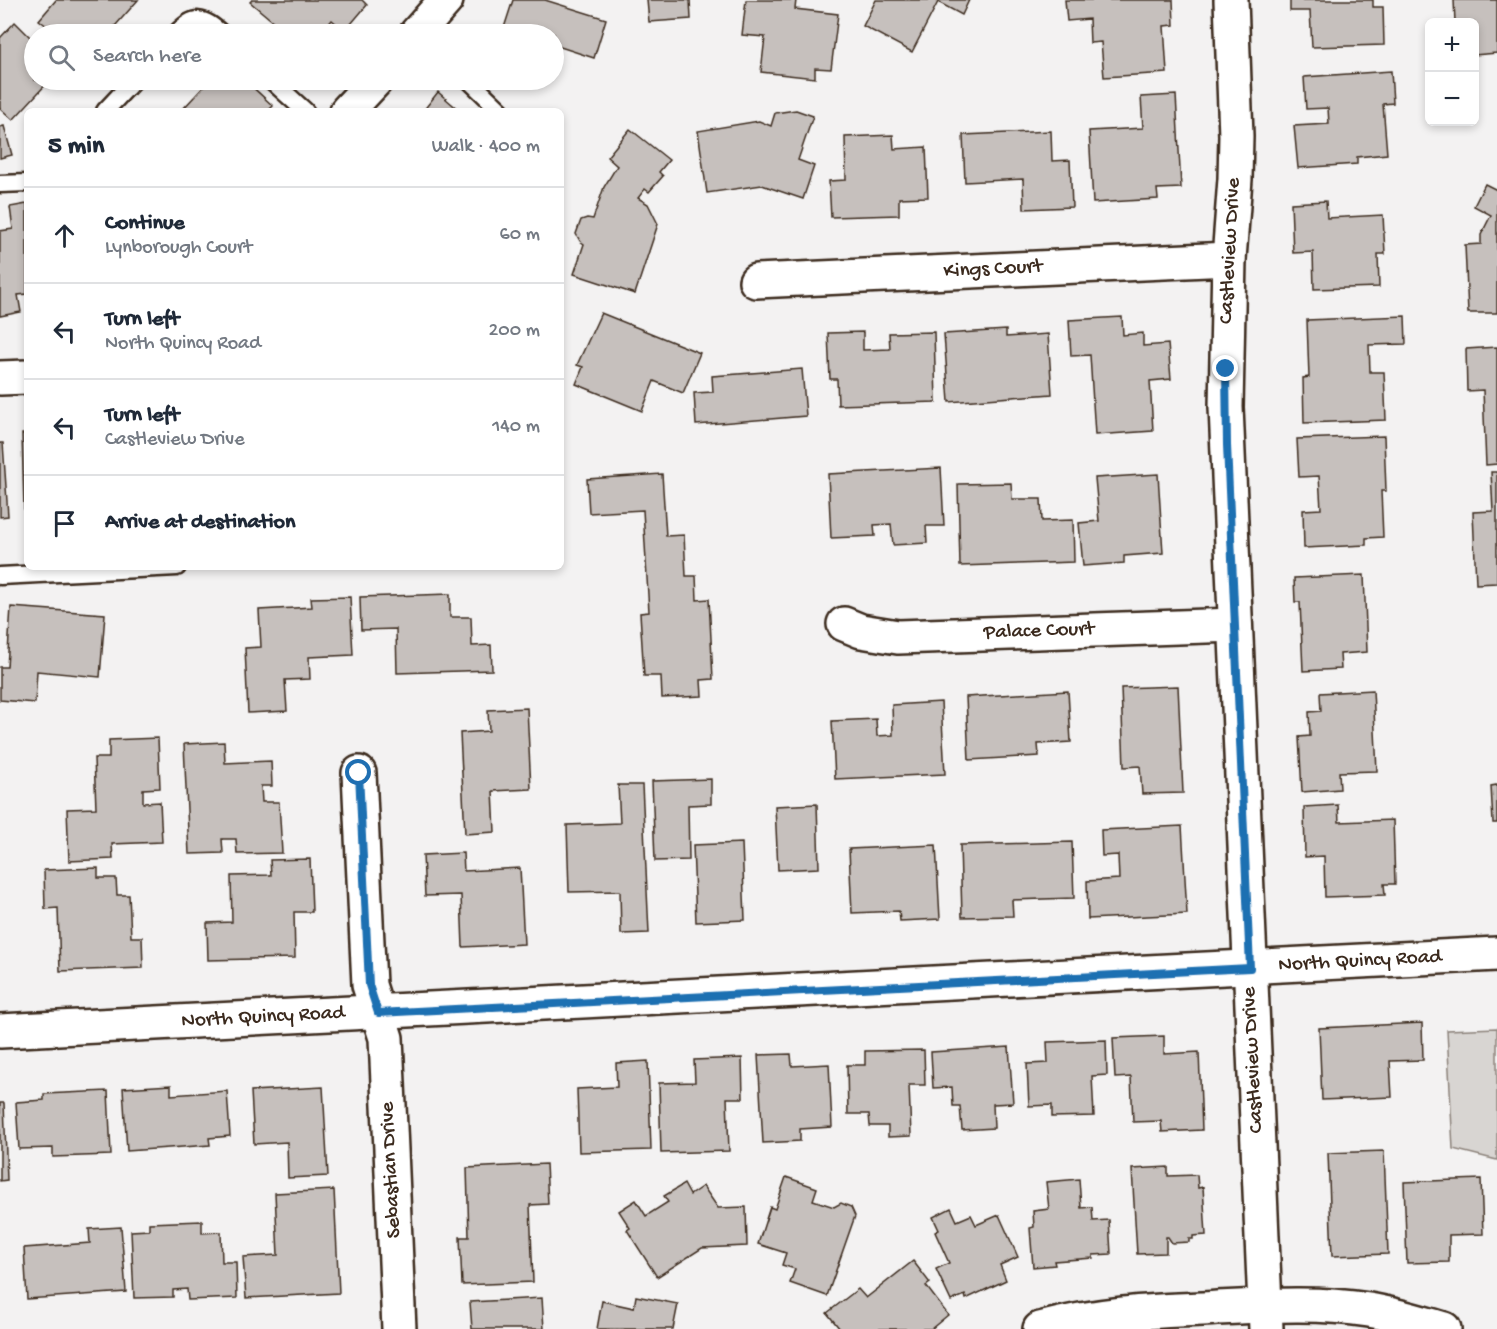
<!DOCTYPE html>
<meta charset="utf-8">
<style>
body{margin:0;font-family:"Gochi Hand",sans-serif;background:#f2f2f3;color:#1f2937}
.controls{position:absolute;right:18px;top:18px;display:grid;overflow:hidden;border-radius:9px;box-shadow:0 3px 9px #0003}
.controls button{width:54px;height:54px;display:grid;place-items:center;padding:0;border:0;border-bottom:2px solid #e0e1e3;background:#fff;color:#1f2937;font:30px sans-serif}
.stop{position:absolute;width:18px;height:18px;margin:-14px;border:4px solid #1f6fb2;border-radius:50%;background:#fff}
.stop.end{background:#1f6fb2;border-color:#fff;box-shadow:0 2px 6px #0008}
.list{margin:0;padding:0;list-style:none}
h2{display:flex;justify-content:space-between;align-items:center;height:78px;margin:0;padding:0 24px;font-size:26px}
h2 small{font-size:20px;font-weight:400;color:#747a83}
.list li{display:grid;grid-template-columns:39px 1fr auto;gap:18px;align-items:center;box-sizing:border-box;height:96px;padding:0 24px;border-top:2px solid #e0e1e3}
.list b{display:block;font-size:22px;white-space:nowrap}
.list p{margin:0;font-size:20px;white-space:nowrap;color:#747a83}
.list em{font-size:20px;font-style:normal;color:#747a83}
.icon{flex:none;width:33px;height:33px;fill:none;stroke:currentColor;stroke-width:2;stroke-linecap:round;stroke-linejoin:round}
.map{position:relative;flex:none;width:1497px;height:1329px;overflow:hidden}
.search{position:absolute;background:#fff;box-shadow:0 3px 9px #0003;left:24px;top:24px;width:540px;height:66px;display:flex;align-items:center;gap:15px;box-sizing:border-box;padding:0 21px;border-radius:33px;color:#747a83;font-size:22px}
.panel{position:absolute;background:#fff;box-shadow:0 3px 9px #0003;left:24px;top:108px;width:540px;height:462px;border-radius:9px}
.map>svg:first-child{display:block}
</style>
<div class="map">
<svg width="1497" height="1329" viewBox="0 0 1497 1329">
<rect width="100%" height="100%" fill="#f3f2f2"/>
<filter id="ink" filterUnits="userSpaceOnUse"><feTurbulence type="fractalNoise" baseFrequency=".0167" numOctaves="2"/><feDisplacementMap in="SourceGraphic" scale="12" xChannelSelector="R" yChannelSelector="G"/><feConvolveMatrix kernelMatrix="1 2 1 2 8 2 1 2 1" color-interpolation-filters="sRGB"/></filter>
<g filter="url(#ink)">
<polygon fill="#d8d5d2" stroke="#8a8078" stroke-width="1.5" points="1497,1028 1497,1160 1453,1149 1447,1030"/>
<g fill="#c6c0bd" stroke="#3b2a1e" stroke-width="1.5">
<polygon points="56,0 138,0 108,34 57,34 39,20"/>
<polygon points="252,0 362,0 367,5 345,31 332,20 320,34 288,34 250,2"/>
<polygon points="513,0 545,0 606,19 594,58 554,45 554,34 502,34"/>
<polygon points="647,0 690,0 691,19 649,22"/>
<polygon points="746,0 796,0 795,9 838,14 831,69 815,68 815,78 761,72 765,37 742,35"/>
<polygon points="876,0 969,0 962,15 938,2 912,52 863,26"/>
<polygon points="1065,0 1173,0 1174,25 1164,26 1167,73 1104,77 1101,42 1090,43 1089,19 1067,21"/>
<polygon points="1290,0 1373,0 1373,7 1383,7 1384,45 1312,47 1310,11 1290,11"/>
<polygon points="1454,0 1497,0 1497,53 1474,55 1474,22 1455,22"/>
<polygon points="15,22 34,41 34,80 50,80 13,120 0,108 0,38"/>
<polygon points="1391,71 1393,103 1383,104 1387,154 1357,157 1357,164 1298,168 1294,126 1329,124 1328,108 1306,109 1304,77"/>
<polygon points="210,80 245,80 273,106 268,111 181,111"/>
<polygon points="438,92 460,111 423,111"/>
<polygon points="1176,95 1181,188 1157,189 1158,199 1093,203 1089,131 1143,128 1141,97"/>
<polygon points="796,110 813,116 798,160 814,166 803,199 762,185 707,193 698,131 759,121 771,126 775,113"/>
<polygon points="4,126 12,155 0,158 0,127"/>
<polygon points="630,129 669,160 659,172 663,176 649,192 645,189 638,198 648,204 658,224 635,294 574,274 584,244 580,241 576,234 581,220 587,218 593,219 604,187 617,166 607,157"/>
<polygon points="1051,131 1052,161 1070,160 1072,207 1024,209 1023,179 965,182 963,135"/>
<polygon points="893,135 894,149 926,147 928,197 899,198 899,215 831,217 829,181 846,180 845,137"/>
<polygon points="1485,184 1497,190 1497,313 1468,313 1465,245 1481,244 1481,235 1491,215 1474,206"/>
<polygon points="1326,201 1327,218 1383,215 1385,254 1378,254 1379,287 1314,289 1313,252 1293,253 1291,203"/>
<polygon points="27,204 27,294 18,295 21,312 0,316 0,231 13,229 10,207"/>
<polygon points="601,313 700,353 683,393 654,381 642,411 576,384 583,367 577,365"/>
<polygon points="1405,316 1406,344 1369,345 1370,372 1384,372 1386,420 1304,423 1303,378 1309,377 1307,320"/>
<polygon points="1122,317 1123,335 1143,333 1143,346 1168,344 1171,379 1150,381 1153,431 1095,435 1090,355 1071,356 1069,320"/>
<polygon points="1006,330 1006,337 1048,334 1052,394 949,402 944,334"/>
<polygon points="863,332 863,350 890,349 889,333 934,332 936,402 838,405 837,379 830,379 828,333"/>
<polygon points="1497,347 1497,464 1486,465 1483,390 1467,391 1466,349"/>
<polygon points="802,369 806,416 696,425 694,393 713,392 712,376"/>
<polygon points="22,434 27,434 27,509 24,509"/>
<polygon points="1384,436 1386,491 1381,491 1383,537 1366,538 1366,545 1304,548 1303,510 1321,509 1319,476 1299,477 1297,439"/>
<polygon points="0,443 3,443 8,516 0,517"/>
<polygon points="941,468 944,526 926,526 927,543 893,545 891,524 874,525 875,536 831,538 828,474"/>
<polygon points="1491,472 1497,472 1497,583 1476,584 1473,512 1493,511"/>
<polygon points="662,474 666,536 684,535 686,576 696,576 697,600 709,599 713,679 701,680 702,696 662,698 661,676 644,676 640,613 649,612 643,510 589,513 587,479"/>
<polygon points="1158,474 1163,553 1124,556 1124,563 1083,566 1079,523 1099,521 1095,478"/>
<polygon points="1011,483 1012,499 1041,499 1042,521 1073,520 1074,562 960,566 958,484"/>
<polygon points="1364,575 1367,652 1340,654 1341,669 1303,671 1300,602 1295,602 1294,578"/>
<polygon points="450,594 450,617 471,617 472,646 491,645 492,670 397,673 396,629 361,630 360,597"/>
<polygon points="350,597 353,655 309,657 310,679 285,680 287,711 248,713 245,648 261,647 259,610 312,607 311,598"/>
<polygon points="11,607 105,614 100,677 37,671 35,703 0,700 0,667 7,667"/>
<polygon points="1178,686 1183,793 1142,794 1140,766 1124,767 1121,688"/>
<polygon points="1373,690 1377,771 1339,772 1340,789 1302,792 1299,737 1310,736 1309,712 1321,711 1320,693"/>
<polygon points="1068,691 1071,742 1038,744 1039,756 969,760 966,697"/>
<polygon points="941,702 945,774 835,779 832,721 876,719 877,736 893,735 892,705"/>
<polygon points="527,708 531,789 493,791 495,832 465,834 460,733 489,731 488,710"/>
<polygon points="158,738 160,788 143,789 143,803 160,802 162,842 112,844 113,859 69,861 67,809 96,808 94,758 109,758 109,740"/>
<polygon points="224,742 225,763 271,761 272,786 261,786 262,802 279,802 282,853 237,854 236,839 222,839 223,853 189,854 184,744"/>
<polygon points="711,779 711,804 688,805 689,860 655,861 652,781"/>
<polygon points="618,785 642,785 649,933 621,934 620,891 569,892 567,825 620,823"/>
<polygon points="1497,785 1497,823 1493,823 1491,786"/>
<polygon points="817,804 819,868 778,870 775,806"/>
<polygon points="1338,805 1339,822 1393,820 1395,884 1384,884 1385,895 1325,897 1324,856 1305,857 1304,807"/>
<polygon points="1182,826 1187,914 1088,919 1087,881 1119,879 1118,855 1102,856 1101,830"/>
<polygon points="1072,842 1074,898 1012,900 1013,916 962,917 960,845"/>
<polygon points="742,843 745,920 696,922 693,845"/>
<polygon points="936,845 940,919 900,921 899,911 852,913 849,849"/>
<polygon points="463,853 464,871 520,868 524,944 463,947 461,895 425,896 423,855"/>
<polygon points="310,859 312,912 294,912 295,958 208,960 207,923 232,922 231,876 271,875 270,860"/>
<polygon points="98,868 98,878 116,878 117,895 129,895 131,937 142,937 143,968 60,971 58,908 45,909 44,870"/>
<polygon points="1422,1023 1423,1060 1390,1061 1392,1097 1322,1100 1319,1028"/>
<polygon points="1164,1036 1164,1054 1199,1052 1202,1130 1162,1132 1161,1121 1133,1122 1131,1077 1115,1078 1113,1038"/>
<polygon points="1106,1040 1107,1075 1092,1076 1094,1116 1052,1117 1052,1105 1029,1106 1027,1064 1048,1063 1047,1042"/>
<polygon points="1009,1047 1013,1103 993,1104 994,1128 962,1130 960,1106 953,1106 952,1087 933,1088 931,1052"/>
<polygon points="924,1050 925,1085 909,1085 911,1136 888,1137 888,1126 870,1126 869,1114 848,1114 847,1065 865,1065 865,1051"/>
<polygon points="791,1054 792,1066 829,1064 832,1127 800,1129 800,1141 763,1143 758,1055"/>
<polygon points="742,1058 743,1098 727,1098 729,1151 661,1153 659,1083 695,1082 694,1060"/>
<polygon points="648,1061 651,1150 579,1152 577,1089 617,1087 616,1063"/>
<polygon points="171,1085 171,1095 227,1091 230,1136 209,1138 210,1145 127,1151 123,1088"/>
<polygon points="323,1087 328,1176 288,1178 287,1142 254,1144 251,1091"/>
<polygon points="108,1091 111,1155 53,1157 53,1148 19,1149 16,1102 44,1100 44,1094"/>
<polygon points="0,1103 4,1103 7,1180 0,1181"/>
<polygon points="1384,1151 1388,1254 1332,1256 1328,1153"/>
<polygon points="546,1164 548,1204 530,1205 533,1282 462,1285 460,1237 469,1237 467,1168"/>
<polygon points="1168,1167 1168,1176 1197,1175 1198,1188 1203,1187 1206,1235 1193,1236 1193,1239 1189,1239 1189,1242 1172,1243 1168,1237 1166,1237 1166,1253 1137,1254 1132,1169"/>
<polygon points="786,1177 817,1188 813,1200 834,1207 841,1203 851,1207 855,1216 827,1296 790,1283 795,1269 782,1265 786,1253 758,1244 770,1207 775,1209"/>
<polygon points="1079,1179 1081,1208 1092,1207 1093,1221 1109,1220 1111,1254 1093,1255 1093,1258 1054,1261 1055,1265 1033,1267 1030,1228 1034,1227 1033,1211 1049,1209 1046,1182"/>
<polygon points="1481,1179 1483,1234 1449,1235 1449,1262 1407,1263 1404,1182"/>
<polygon points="684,1184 690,1195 703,1186 718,1208 746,1207 747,1246 702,1248 657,1277 627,1230 630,1228 619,1211 636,1200 646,1216 668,1202 664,1196"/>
<polygon points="334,1190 339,1293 246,1298 243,1257 278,1255 275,1193"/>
<polygon points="951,1208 957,1221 971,1215 976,1225 999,1215 1018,1257 1000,1265 1006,1280 966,1299 965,1295 951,1301 936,1269 949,1263 935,1232 939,1230 933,1217"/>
<polygon points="202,1221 202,1233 221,1232 222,1262 236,1262 237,1298 188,1300 187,1289 173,1290 173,1297 134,1298 131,1231 149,1230 149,1223"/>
<polygon points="121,1227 126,1292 27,1299 24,1248 90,1243 89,1229"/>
<polygon points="913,1261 930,1283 926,1286 948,1315 931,1329 840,1329 827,1313 858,1289 866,1298"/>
<polygon points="636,1296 678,1304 673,1329 597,1329 602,1301 634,1308"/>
<polygon points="542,1298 544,1329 472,1329 470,1302"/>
</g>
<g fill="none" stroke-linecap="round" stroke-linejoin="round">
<defs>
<g id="lane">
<path d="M 176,34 C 194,14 203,17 222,34"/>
<polyline points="271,80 305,111"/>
<polyline points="469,80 501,111"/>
<polyline points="105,111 134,80"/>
<polyline points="0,184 27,183"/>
<polyline points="0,576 177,567"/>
</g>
<g id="street">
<polyline points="1231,0 1236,136 1235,179 1229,259 1226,407 1266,1329"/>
<polyline points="416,34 446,0"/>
<polyline points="347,111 376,80"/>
<polyline points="756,281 1229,259"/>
<polyline points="0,378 27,377"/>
<polyline points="844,624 861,631 898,637 1235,625"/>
<polyline points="359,773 369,985 386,1038 399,1329"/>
<path d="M 1040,1329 C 1096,1314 1146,1311 1203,1309 C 1258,1306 1314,1301 1369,1310 C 1394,1314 1419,1322 1444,1329"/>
</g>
<polyline id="secondary" points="0,1031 1497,954"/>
</defs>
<use href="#lane" stroke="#3b2a1e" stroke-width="21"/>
<use href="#street" stroke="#3b2a1e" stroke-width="38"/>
<use href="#secondary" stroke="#3b2a1e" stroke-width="38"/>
<use href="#lane" stroke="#fff" stroke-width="16"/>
<use href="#street" stroke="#fff" stroke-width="33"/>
<use href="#secondary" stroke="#fff" stroke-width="33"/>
</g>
</g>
<g fill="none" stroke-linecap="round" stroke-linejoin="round" filter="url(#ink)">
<polyline stroke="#1f6fb2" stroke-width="8" points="359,773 369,985 378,1013 1250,968 1227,445 1226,369"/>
</g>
<g text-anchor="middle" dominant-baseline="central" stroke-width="6" stroke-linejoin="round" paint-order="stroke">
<g font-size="21" fill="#3b2a1e" stroke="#fff">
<text transform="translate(1231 251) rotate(-87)">Castleview Drive</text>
<text transform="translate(993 270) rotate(-3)">Kings Court</text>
<text transform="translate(1039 632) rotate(-2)">Palace Court</text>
<text transform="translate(1360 962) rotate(-3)">North Quincy Road</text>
<text transform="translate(263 1018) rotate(-3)">North Quincy Road</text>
<text transform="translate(1254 1060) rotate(-93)">Castleview Drive</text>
<text transform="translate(392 1170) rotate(-93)">Sebastian Drive</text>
</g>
</g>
</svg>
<div class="controls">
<button>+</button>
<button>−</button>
</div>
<div class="stop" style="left:359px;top:773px"></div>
<div class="stop end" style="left:1226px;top:369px"></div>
<div class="search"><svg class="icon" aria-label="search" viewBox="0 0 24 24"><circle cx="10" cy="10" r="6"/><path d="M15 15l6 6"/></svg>Search here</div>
<section class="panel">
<h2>5 min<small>Walk · 400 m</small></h2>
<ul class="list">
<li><svg class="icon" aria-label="ahead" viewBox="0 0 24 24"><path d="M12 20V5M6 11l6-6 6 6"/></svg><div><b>Continue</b><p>Lynborough Court</p></div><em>60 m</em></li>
<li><svg class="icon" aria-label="left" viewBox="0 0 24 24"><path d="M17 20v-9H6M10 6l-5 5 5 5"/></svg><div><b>Turn left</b><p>North Quincy Road</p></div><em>200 m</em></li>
<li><svg class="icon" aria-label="left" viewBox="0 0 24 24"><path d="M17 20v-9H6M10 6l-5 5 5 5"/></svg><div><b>Turn left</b><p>Castleview Drive</p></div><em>140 m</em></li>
<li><svg class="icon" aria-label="arrive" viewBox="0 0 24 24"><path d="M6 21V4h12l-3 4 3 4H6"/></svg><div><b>Arrive at destination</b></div></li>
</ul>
</section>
</div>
